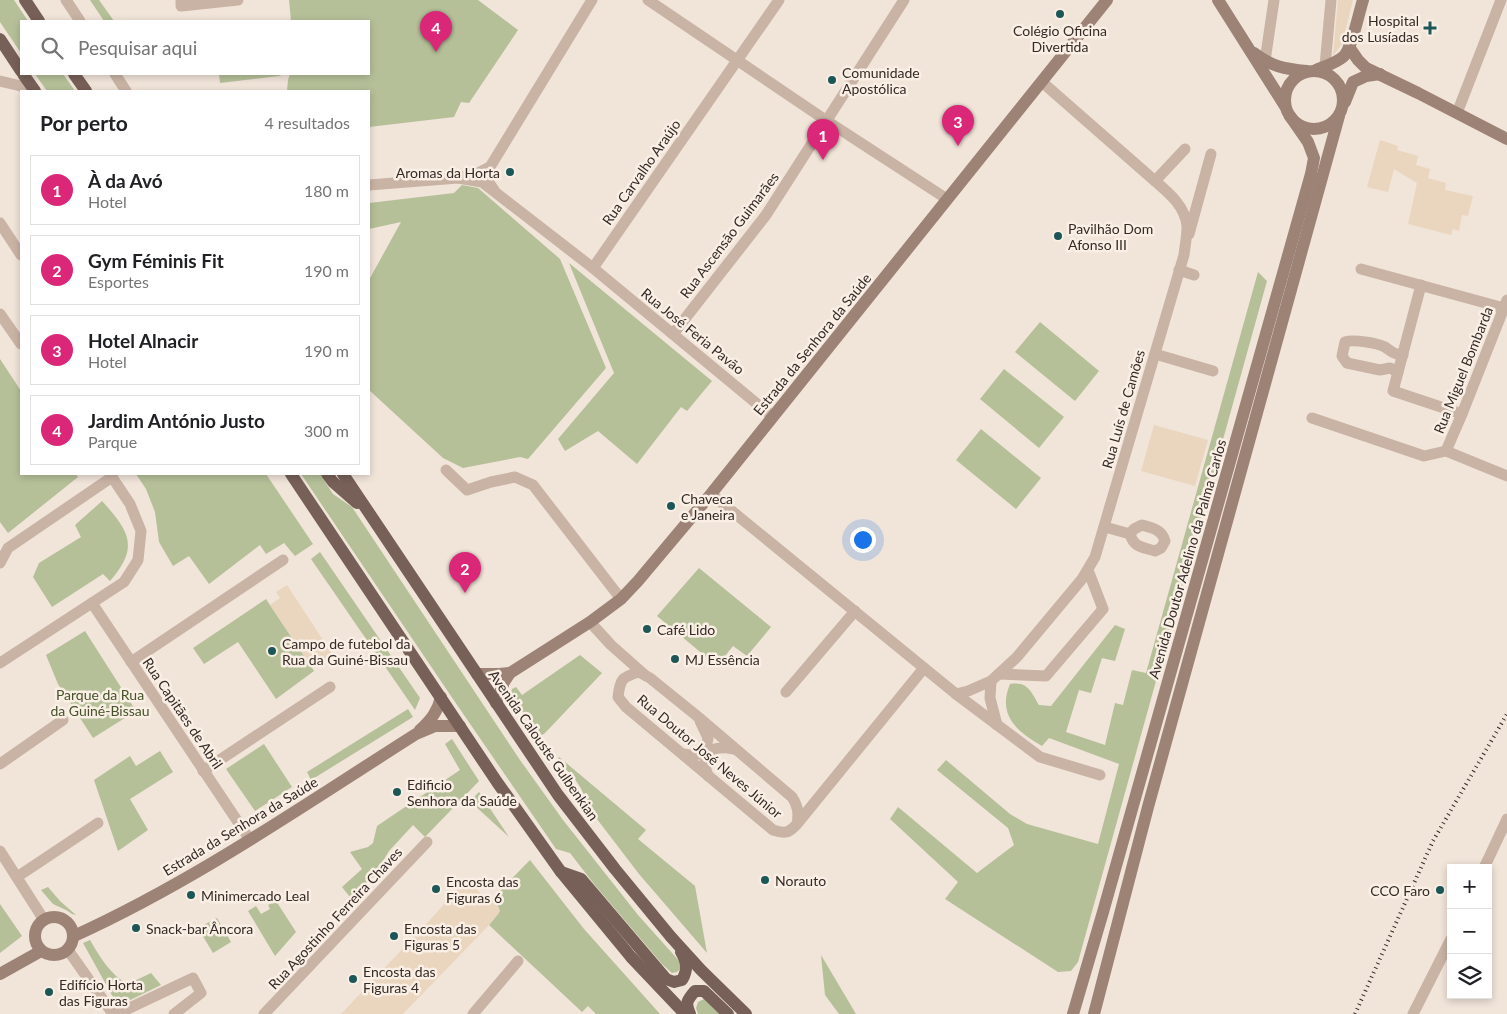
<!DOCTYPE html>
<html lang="pt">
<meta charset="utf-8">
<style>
body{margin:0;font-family:Lato,sans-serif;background:#f2f2f2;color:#202124}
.controls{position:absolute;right:15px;bottom:15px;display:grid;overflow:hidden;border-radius:0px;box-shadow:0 2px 8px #0003}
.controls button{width:45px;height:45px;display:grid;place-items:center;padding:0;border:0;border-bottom:1px solid #e0e0e0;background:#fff;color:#202124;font:25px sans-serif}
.you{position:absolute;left:862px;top:539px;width:18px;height:18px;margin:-12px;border:4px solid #fff;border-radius:50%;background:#1a73e8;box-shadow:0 0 0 8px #1a73e833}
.badge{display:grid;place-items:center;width:32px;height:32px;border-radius:50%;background:#db2777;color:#fff;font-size:16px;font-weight:700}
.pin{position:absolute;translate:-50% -41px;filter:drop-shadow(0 1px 2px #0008)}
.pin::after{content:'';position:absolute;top:26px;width:18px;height:15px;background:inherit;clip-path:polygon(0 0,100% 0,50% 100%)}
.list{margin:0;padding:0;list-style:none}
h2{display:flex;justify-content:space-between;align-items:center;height:65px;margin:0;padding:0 20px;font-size:21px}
h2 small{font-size:16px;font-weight:400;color:#757577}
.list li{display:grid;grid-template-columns:32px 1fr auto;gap:15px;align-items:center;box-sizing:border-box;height:70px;margin:0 10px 10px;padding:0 10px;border:1px solid #e0e0e0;border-radius:0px}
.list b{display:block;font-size:19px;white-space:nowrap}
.list p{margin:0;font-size:16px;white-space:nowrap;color:#757577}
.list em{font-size:16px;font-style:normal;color:#757577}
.icon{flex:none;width:28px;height:28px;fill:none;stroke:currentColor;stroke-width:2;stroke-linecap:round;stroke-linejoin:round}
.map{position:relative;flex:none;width:1507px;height:1014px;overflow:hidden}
.search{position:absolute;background:#fff;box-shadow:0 2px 8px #0003;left:20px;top:20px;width:350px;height:55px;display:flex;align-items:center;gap:12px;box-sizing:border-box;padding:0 18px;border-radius:0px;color:#757577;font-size:19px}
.panel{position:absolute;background:#fff;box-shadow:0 2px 8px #0003;left:20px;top:90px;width:350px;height:385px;border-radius:0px}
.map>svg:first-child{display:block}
</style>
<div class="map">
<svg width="1507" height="1014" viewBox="0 0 1507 1014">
<rect width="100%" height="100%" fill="#f1e4d9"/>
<g fill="#b5c099">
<polygon points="0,0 14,0 28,21 21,21 21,53 0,22"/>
<polygon points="90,0 99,0 114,21 104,21"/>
<polygon points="289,0 478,0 518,30 469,103 461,102 454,117 369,127 369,91 287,91 288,80 290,74 369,74 369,21 291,21"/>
<polygon points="35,74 63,74 75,91 47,91"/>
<polygon points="219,74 284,74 279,76 220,83"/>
<polygon points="462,185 478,188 560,259 606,368 528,459 520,457 463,468 443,458 369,390 369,280 401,222 369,229 369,203 454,193"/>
<polygon points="569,263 712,381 687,411 681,407 637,464 598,431 565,451 558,439 614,373"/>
<path d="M 1258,272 L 1267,281 L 1078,962 L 1071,971 L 1058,972 L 945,899 L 958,882 L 890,819 L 898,807 L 977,873 L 1014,845 L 1008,828 L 937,770 L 946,760 L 1010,814 L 1027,824 L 1098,844 L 1119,764 L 1049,738 L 1042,746 C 1017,732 997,715 1010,684 C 1028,681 1031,692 1039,705 L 1051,706 L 1115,625 L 1125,629 L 1115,661 L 1102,658 L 1091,693 L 1079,690 L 1066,732 L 1105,745 L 1115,703 L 1123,705 L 1132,670 L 1146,673 Z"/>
<polygon points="1040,322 1099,371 1075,401 1015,352"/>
<polygon points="0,359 21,391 21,474 76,474 78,477 8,533 0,522"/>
<polygon points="1004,369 1064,417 1039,448 980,399"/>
<polygon points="981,429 1041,478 1016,509 956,460"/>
<polygon points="136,474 266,474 313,544 295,556 284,543 266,554 260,545 209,584 189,556 173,566 159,542 155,512 146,489"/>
<polygon points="301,474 320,474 333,494 352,507 520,760 563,820 638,915 681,963 680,969 677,972 672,973 662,964 594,884 570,853 556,849 453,699"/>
<path d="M 102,501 C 129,531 140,547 110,581 L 103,574 L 52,607 L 33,577 L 39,563 L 81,537 L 75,525 Z"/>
<polygon points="320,552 420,698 415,710 311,559"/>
<polygon points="699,568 771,627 747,656 733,646 717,666 657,616"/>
<polygon points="266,599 314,671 276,699 238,642 204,664 193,648"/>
<polygon points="85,631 136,711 93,738 58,684 46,655"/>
<polygon points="580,655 602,673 545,733 539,737 512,697 511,693 512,689 516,687 522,695"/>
<polygon points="408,709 413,717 311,780 307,772"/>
<polygon points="452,739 479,781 425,837 413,825 389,851 374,876 350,897 342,887 362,869 350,852 368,847 373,843 377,826 460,770 445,744"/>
<polygon points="264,744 292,787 255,811 226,769"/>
<polygon points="160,751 173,772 130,799 148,830 118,851 94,780 130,756 136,766"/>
<path d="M 559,757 L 646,830 L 638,839 L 695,886 L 707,953 L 639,874 L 587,806 C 585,790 571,770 556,763 Z"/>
<polygon points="479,792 509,837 474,805 475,796"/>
<polygon points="530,860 584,929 660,1014 596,1014 588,1006 582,1012 489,925 498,914 499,908 492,899"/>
<polygon points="48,887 60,901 76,915 72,914 66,910 53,904 41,890"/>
<polygon points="276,901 296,932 275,956 248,911 256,906 261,914 270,909 268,905"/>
<polygon points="0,904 22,936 0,953"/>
<polygon points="217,918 231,942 213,953 198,928"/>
<path d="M 90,940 C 100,957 110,975 128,984 L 151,973 L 161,985 L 118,1006 L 83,943 Z"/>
<polygon points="821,955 856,1014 839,1014 825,995"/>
<polygon points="704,999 722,1014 698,1014 696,1008 698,1002"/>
</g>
<g fill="#ead5bf">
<polygon points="1338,0 1353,0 1342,44 1333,56"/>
<polygon points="1380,140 1398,146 1397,150 1418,156 1416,165 1430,169 1428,178 1446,183 1445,190 1473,196 1468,216 1462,215 1459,231 1453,229 1451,235 1408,224 1417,183 1394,169 1388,192 1367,187"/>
<polygon points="1154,425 1208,440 1195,486 1141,471"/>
<polygon points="287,585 332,654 318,664 312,656 307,660 270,605 280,598 276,592"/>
<polygon points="466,880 489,901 492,899 499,908 500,911 498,914 489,925 403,1014 341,1014 429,921"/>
</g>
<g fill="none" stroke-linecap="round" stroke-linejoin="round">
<g stroke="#c9b3a5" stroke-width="11">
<polyline points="66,0 80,21"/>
<polyline points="181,0 181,6 238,0"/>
<polyline points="648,0 827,121 947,199"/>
<polyline points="1265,61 1274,0"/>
<polyline points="1325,66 1331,0"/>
<polyline points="115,74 126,91"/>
<polyline points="0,81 21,86 28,91"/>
<polyline points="1457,113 1501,0"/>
<polyline points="458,178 482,182 593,268 779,0"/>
<polyline points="1155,181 1185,149"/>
<polyline points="369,185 458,178 480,172 490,167"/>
<polyline points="494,190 488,181 490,167 592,0"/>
<polyline points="0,223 21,255"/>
<polyline points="1189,234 1211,154"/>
<polyline points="593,268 773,417"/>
<polyline points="1361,269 1504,308"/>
<polyline points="1179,270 1194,275"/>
<polyline points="1421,285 1393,391 1462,414"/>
<polyline points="0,314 21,344"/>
<polyline points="673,334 766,215 904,0"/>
<polyline points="1155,354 1213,371"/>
<path d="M 1398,372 L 1390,368 L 1380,370 L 1347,363 L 1342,356 L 1345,342 C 1353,339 1377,343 1385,347 C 1392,352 1393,354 1403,355"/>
<polyline points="1312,418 1424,456 1446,451 1507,476"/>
<polyline points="1446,451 1462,414 1507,300"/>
<polyline points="446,470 467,490 491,482 515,477 533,485 621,599"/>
<polyline points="711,494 956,694 1040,757 1100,775"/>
<path d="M 1142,525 C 1153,528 1162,530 1165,541 L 1161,548 L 1155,551 C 1143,547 1134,548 1130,534 L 1134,529 Z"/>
<polyline points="1105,527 1130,534"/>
<polyline points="0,563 8,548 112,477"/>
<polyline points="92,603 250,840"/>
<polyline points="590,622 611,645 646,676"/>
<polyline points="131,662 283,560"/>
<polyline points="0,663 124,582 138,560 141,531 130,504 110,474"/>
<polyline points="999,674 1046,676 1103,609 1088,570"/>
<polyline points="991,681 990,698 997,725"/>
<polyline points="786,692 855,611"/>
<path d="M 956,694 L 968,691 L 991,681 L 1017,657 L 1082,579 L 1095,557 L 1184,255 C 1185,246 1187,236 1187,227 C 1186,207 1169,193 1155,181 L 1042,82"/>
<path d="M 683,754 C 693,756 698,756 706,749 L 708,738 L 700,721"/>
<polyline points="0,764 63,720"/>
<polyline points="203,771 330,687"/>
<path d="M 708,776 C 699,751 712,745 734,749"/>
<path d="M 797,824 C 799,813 798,806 792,797 L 697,716 L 650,678 L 639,672 C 622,677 620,679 618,697 L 626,707 L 773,830 C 785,834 789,833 797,824 L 924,668"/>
<polyline points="0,851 44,920"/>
<polyline points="1484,868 1507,819"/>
<polyline points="17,877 98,823"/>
<polyline points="68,950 113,1014"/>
<polyline points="117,1014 193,978 201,993 174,1014"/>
<polyline points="264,1014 427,842"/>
<polyline points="473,1014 518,961"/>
<polyline points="1413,1014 1451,939"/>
</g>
<g stroke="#9d8276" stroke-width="12">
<polyline points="1218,0 1285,106"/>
<polyline points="1349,47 1358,60 1366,68 1418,93 1507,139"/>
<path d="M 1254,53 C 1272,67 1285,69 1307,71"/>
<path d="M 1316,70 C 1325,66 1337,63 1344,56 C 1352,48 1359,12 1363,0"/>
<circle cx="1314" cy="100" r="29"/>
<polyline points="1345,102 1353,82 1366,76 1380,74"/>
<polyline points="477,674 499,674 510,673"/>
<polyline points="496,703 504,682 510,673 590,622 621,599 638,581 711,494 1107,0"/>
<path d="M 420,730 C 431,720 438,711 441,697"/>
<circle cx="54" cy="936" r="19"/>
<path d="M 74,936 C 195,881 304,805 416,734 L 435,726 L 460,726"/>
<polyline points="0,974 41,951"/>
<polyline points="1073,1014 1103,912 1311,174 1314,158 1308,142 1290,116"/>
<polyline points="1094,1014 1148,807 1339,116"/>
</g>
<g stroke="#776057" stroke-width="12">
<polyline points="25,0 39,21"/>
<polyline points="0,39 21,71"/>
<polyline points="23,74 35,91"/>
<polyline points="74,74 86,91"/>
<polyline points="291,474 497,782 561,872 631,957 685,1014"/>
<polyline points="327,474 333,482 357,503"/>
<polyline points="343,474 558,795 615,869 671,937 701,970 746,1014"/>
<path d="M 561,872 L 581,879 L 666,979 L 674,982 L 682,980 C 688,970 687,962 681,952"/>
<path d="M 690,1014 C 685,1003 687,1000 695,991 L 704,991 L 728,1014"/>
</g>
<polyline stroke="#352a26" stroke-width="4" stroke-dasharray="1 4" stroke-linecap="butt" points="1355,1014 1433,841 1507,714"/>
</g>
<g fill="#1c5656" stroke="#f9efe5" stroke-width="2">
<circle cx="1060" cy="14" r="5"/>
<path d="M1427.5 20.5h5v5h5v5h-5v5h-5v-5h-5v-5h5z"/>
<circle cx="832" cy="80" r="5"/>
<circle cx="510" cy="172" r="5"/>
<circle cx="1058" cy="236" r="5"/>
<circle cx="671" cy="506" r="5"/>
<circle cx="647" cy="629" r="5"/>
<circle cx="272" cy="651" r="5"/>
<circle cx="675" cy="659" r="5"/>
<circle cx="397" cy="792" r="5"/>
<circle cx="765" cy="880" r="5"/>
<circle cx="436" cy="889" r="5"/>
<circle cx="1440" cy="890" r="5"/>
<circle cx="191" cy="895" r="5"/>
<circle cx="136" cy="928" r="5"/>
<circle cx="394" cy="936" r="5"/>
<circle cx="353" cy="979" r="5"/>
<circle cx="49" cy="992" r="5"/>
</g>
<g text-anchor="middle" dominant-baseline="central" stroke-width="5" stroke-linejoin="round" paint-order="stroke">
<g font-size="14" fill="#352a26" stroke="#f9efe5" text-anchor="start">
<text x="1419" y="20" text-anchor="end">Hospital<tspan x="1419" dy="16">dos Lusíadas</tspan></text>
<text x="1060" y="30" text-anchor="middle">Colégio Oficina<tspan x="1060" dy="16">Divertida</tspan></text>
<text x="842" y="72">Comunidade<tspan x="842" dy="16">Apostólica</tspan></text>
<text x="500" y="172" text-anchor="end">Aromas da Horta</text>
<text x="1068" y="228">Pavilhão Dom<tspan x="1068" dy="16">Afonso III</tspan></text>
<text x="681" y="498">Chaveca<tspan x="681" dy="16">e Janeira</tspan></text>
<text x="657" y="629">Café Lido</text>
<text x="282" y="643">Campo de futebol da<tspan x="282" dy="16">Rua da Guiné-Bissau</tspan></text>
<text x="685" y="659">MJ Essência</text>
<text x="407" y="784">Edificio<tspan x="407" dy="16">Senhora da Saúde</tspan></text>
<text x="775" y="880">Norauto</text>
<text x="446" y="881">Encosta das<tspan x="446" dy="16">Figuras 6</tspan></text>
<text x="1430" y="890" text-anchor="end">CCO Faro</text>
<text x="201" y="895">Minimercado Leal</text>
<text x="146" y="928">Snack-bar Âncora</text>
<text x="404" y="928">Encosta das<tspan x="404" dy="16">Figuras 5</tspan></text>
<text x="363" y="971">Encosta das<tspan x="363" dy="16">Figuras 4</tspan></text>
<text x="59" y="984">Edifício Horta<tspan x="59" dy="16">das Figuras</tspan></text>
</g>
<g font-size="14" fill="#352a26" stroke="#f9efe5">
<text transform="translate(641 172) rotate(-55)">Rua Carvalho Araújo</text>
<text transform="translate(729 235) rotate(-53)">Rua Ascensão Guimarães</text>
<text transform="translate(693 331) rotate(39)">Rua José Feria Pavão</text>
<text transform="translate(812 344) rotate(-51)">Estrada da Senhora da Saúde</text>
<text transform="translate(1463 370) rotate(-68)">Rua Miguel Bombarda</text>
<text transform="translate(1123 409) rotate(-74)">Rua Luís de Camões</text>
<text transform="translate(1187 559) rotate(-74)">Avenida Doutor Adelino da Palma Carlos</text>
<text transform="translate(183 713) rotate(56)">Rua Capitães de Abril</text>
<text transform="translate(544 745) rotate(55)">Avenida Calouste Gulbenkian</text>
<text transform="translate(710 756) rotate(40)">Rua Doutor José Neves Júnior</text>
<text transform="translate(240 826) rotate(-31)">Estrada da Senhora da Saúde</text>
<text transform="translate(335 918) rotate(-47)">Rua Agostinho Ferreira Chaves</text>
</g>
<g font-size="14" fill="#46532a" stroke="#f9efe5">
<text x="100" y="694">Parque da Rua<tspan x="100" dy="16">da Guiné-Bissau</tspan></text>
</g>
</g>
</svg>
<div class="controls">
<button>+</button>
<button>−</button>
<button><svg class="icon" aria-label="layers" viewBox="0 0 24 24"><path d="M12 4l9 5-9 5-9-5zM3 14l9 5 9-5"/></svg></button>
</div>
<div class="you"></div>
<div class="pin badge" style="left:823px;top:160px">1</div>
<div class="pin badge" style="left:465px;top:593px">2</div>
<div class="pin badge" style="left:958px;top:146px">3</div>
<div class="pin badge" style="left:436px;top:52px">4</div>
<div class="search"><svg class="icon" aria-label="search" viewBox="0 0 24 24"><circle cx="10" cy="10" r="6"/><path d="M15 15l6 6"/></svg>Pesquisar aqui</div>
<section class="panel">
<h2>Por perto<small>4 resultados</small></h2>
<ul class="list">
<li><span class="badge">1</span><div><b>À da Avó</b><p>Hotel</p></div><em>180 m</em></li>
<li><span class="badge">2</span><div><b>Gym Féminis Fit</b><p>Esportes</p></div><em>190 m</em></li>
<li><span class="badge">3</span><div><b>Hotel Alnacir</b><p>Hotel</p></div><em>190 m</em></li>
<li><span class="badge">4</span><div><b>Jardim António Justo</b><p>Parque</p></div><em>300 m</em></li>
</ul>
</section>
</div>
